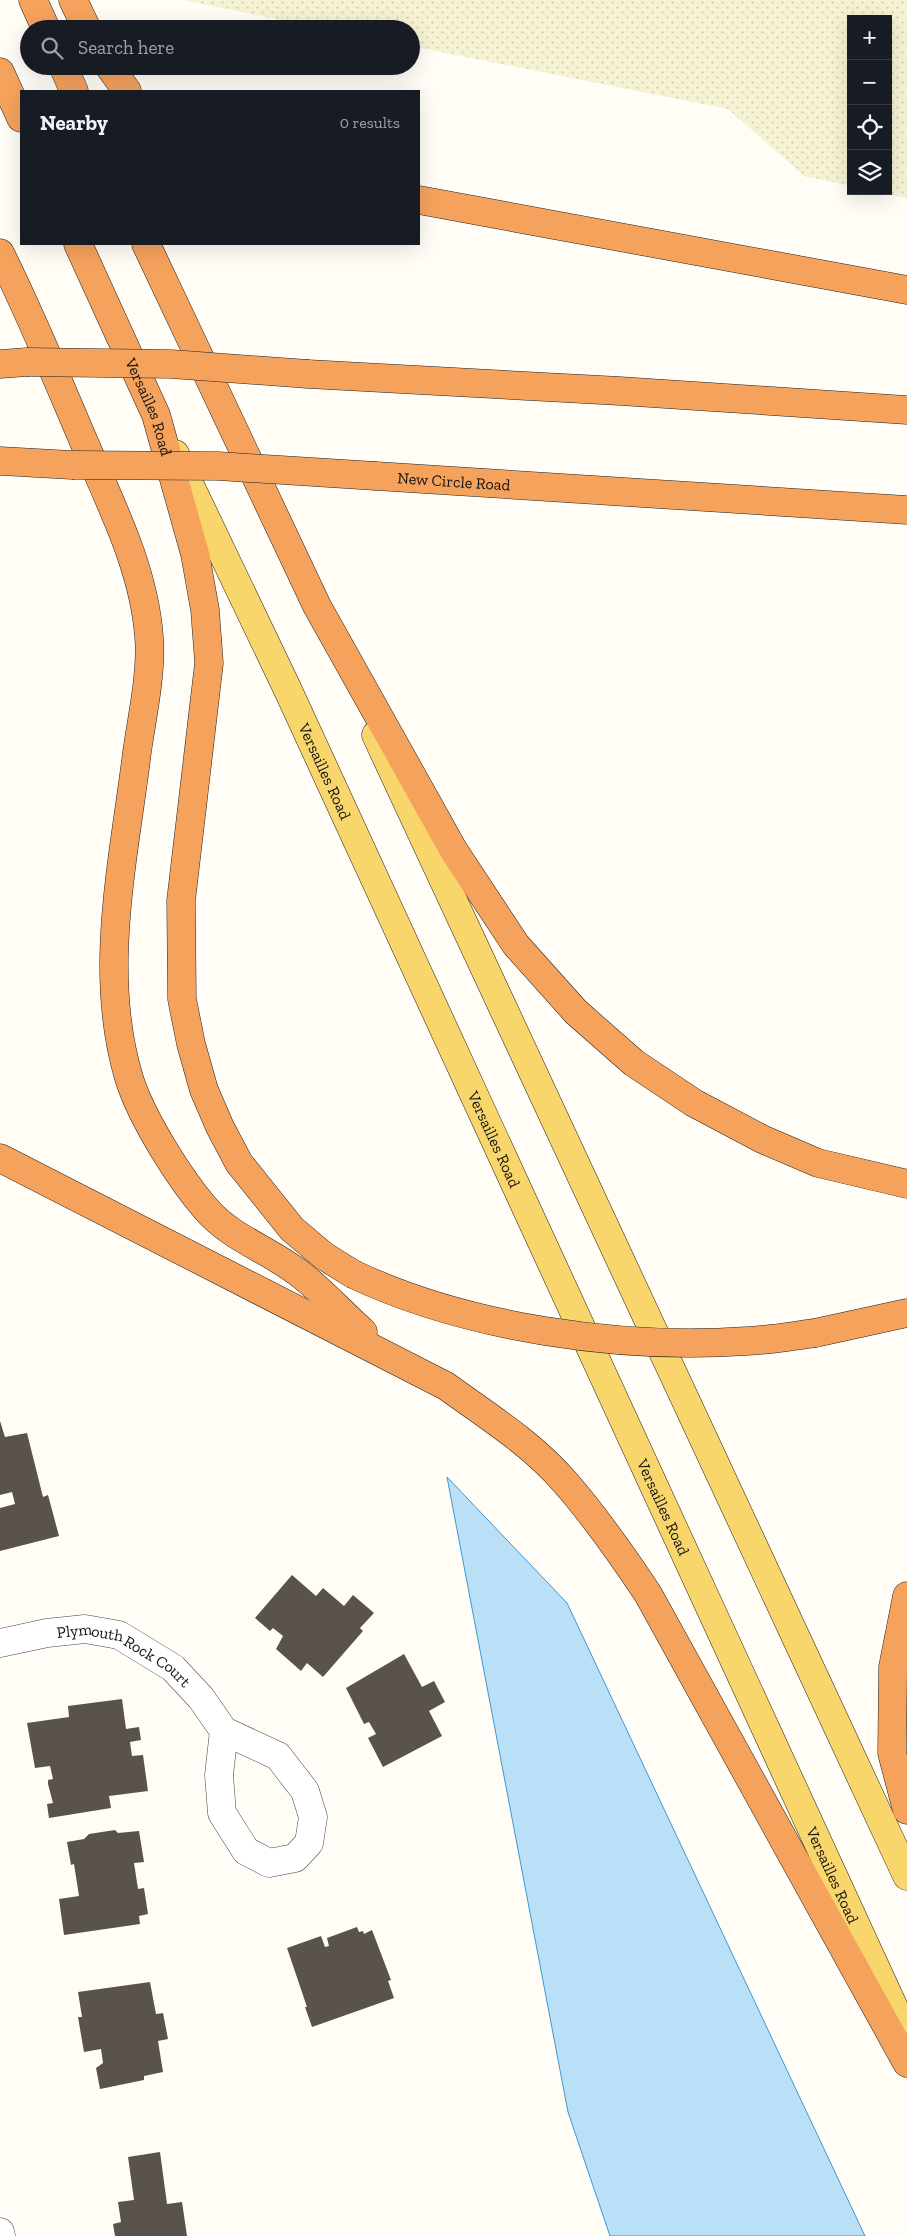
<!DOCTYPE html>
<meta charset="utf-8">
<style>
body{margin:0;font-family:"Zilla Slab",serif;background:#242831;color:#f1f3f6}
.controls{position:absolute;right:15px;top:15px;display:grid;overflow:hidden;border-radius:0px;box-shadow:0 5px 20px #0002}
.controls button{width:45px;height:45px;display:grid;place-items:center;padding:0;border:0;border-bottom:1px solid #363941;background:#171b24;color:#f1f3f6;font:25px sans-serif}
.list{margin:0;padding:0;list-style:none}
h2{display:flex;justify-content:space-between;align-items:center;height:65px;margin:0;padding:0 20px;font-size:21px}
h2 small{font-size:16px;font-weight:400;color:#9ea1a6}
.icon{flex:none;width:28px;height:28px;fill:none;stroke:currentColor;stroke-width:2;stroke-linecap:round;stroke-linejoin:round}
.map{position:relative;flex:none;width:907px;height:2236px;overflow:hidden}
.search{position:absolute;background:#171b24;box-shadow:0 5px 20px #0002;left:20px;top:20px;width:400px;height:55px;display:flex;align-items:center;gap:12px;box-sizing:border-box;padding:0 18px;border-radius:28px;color:#9ea1a6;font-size:19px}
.panel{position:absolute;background:#171b24;box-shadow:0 5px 20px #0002;left:20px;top:90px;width:400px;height:155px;border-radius:0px}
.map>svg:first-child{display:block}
</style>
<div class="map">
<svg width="907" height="2236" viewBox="0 0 907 2236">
<defs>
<pattern id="farmland-dots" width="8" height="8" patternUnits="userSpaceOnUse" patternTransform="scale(1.25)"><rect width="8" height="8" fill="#f6f3d4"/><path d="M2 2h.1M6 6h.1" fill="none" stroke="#d2cfb5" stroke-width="1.8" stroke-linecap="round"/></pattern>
</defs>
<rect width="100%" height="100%" fill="#fffdf5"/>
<polygon fill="url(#farmland-dots)" points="183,0 907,0 907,198 875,191 888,191 888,19 851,19 851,186 804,176 728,109 411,46 411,29 326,29"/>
<polygon fill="#b9e0f7" stroke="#3f96cf" points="447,1477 567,1603 865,2236 610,2236 568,2112"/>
<g fill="#5a524d">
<polygon points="0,1421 5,1437 27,1433 43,1497 48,1495 59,1536 0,1551 0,1508 15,1504 12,1492 0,1495"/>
<polygon points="292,1575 316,1596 323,1588 344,1606 353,1595 374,1613 360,1628 363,1631 323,1677 307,1663 301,1671 276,1649 283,1636 273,1628 270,1631 255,1618"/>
<polygon points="404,1654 422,1687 434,1681 445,1702 429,1711 442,1736 383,1767 368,1738 376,1734 369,1722 364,1724 346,1688"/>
<polygon points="122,1699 126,1729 139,1727 141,1740 130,1742 132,1756 143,1755 148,1791 109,1796 111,1808 49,1818 47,1804 53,1803 48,1784 48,1780 53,1779 50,1766 35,1768 27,1723 69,1717 68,1706"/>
<polygon points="115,1830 118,1833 139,1831 144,1862 134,1863 138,1889 144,1888 148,1914 139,1916 140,1924 64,1935 59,1899 79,1896 74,1864 71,1865 67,1842 84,1839 89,1834"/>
<polygon points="357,1927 359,1932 363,1931 364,1934 372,1930 391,1980 388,1981 394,1998 312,2027 305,2007 307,2007 287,1948 321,1936 325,1947 329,1946 327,1938"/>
<polygon points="150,1982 156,2014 163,2013 168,2039 158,2041 163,2072 144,2076 144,2080 100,2089 96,2068 103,2063 101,2049 84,2052 78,2017 82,2017 78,1992"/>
<polygon points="160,2152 167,2204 182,2202 187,2236 115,2236 113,2224 121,2222 118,2202 134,2200 128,2157"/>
</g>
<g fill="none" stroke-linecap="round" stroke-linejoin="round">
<defs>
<g id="street">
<path id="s1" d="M 0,1643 L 47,1633 L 85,1629 L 119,1635 L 173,1668 L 201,1698 L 224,1731 L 278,1756 L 305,1791 L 313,1817 L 309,1843 L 295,1858 L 269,1863 L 246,1851 L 222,1813 L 219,1775 L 224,1731"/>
<polyline points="0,2232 1,2236"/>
</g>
<g id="primary">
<path id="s2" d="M 175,454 L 287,688 L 907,2036"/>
<polyline points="376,735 907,1876"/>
</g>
<g id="highway">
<polyline points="33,0 46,29"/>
<polyline points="73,0 87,29"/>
<polyline points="63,66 74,91"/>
<polyline points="109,66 127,91"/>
<polyline points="0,72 21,118"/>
<polyline points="419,200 907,290"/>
<path id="s3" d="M 78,244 L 156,415 L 195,554 L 205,610 L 209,663 L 181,901 L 182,999 L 191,1044 L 204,1090 L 220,1127 L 239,1163 L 292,1229 L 324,1256 L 353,1274"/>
<polyline points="146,244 317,606 454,851 516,945 576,1012 634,1063 694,1103 762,1139 818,1163 907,1184"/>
<path d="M 0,253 C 31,315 57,379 84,442 C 111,505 144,568 149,637 C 152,672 142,717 137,752 C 124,859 97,972 129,1078 C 141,1117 179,1178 206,1209 C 232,1239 270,1250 300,1274 C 322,1291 342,1313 363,1332"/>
<polyline points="0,364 27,362"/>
<polyline points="308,374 620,391 907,410"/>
<polyline points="0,461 72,465"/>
<path id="s4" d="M 376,476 L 907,510"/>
<path d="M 0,1158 L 446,1386 C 486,1415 531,1443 564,1481 C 595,1516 622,1555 648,1594 L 907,2063"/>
<polyline points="815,1333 907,1313"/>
<polyline points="907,1596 893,1667 892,1753 907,1810"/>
</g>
</defs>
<use href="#street" stroke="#444" stroke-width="29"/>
<use href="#primary" stroke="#222" stroke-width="29"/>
<use href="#highway" stroke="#222" stroke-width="29"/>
<use href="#street" stroke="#fff" stroke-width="28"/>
<use href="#primary" stroke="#f9d66b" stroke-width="28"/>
<use href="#highway" stroke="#f5a25d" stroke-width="28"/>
<defs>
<g id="highway-bridge">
<polyline points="27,362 171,364 308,374"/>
<polyline points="72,465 218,466 376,476"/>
<path d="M 353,1274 C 467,1328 621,1350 747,1341 C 770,1340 792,1336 815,1333"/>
</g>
</defs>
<use href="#highway-bridge" stroke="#222" stroke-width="29" stroke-linecap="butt"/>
<use href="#highway-bridge" stroke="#f5a25d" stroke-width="28"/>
</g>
<g text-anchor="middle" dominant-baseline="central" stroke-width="5" stroke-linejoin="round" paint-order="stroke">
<g font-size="16" fill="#111" stroke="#fff">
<text stroke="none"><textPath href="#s3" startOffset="178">Versailles Road</textPath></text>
<text stroke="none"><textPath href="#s4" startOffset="78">New Circle Road</textPath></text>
<text stroke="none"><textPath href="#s2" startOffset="351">Versailles Road</textPath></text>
<text stroke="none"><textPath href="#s2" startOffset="756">Versailles Road</textPath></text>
<text stroke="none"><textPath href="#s2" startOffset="1161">Versailles Road</textPath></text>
<text stroke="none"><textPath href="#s1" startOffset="132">Plymouth Rock Court</textPath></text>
<text stroke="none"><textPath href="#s2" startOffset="1566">Versailles Road</textPath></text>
</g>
</g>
</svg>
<div class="controls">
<button>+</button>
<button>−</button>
<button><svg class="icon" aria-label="locate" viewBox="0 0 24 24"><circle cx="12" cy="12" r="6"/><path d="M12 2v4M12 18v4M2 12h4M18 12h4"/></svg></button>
<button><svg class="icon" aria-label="layers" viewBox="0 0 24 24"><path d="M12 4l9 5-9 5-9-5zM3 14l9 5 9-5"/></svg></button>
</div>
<div class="search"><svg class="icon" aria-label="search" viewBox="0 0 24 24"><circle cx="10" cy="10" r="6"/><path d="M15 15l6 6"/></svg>Search here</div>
<section class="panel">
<h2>Nearby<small>0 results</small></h2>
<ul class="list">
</ul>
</section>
</div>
